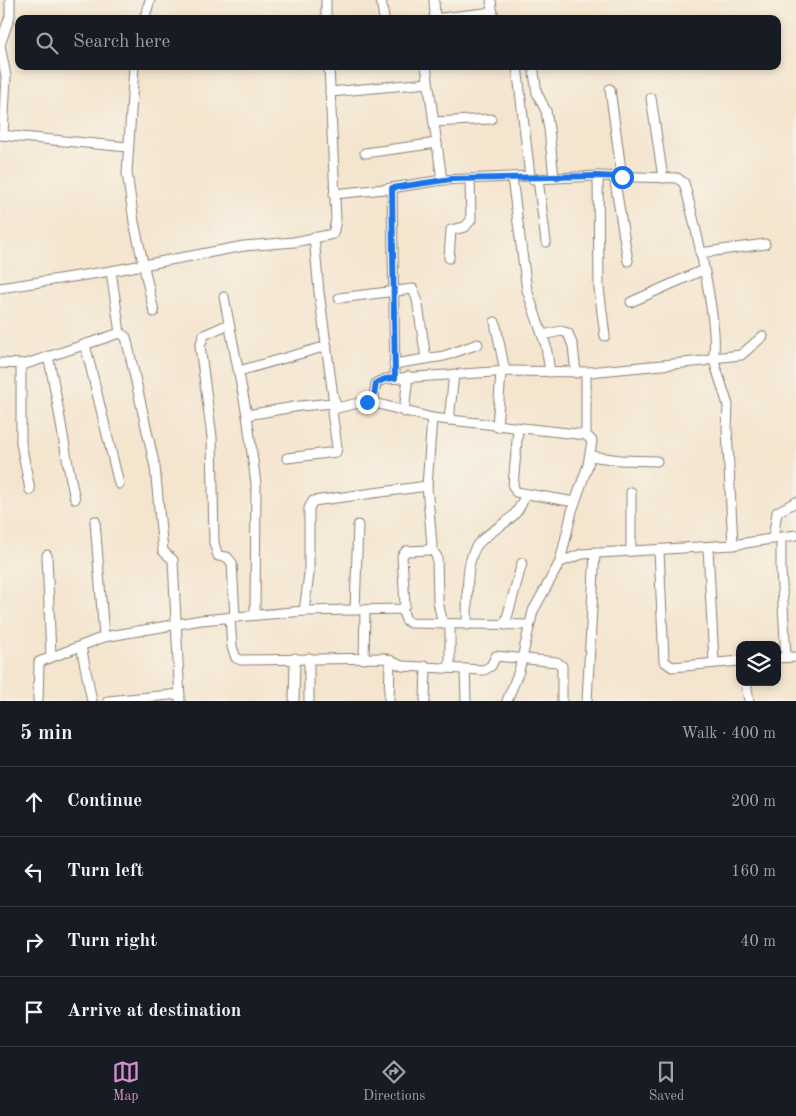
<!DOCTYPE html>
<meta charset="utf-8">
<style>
body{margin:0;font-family:"Old Standard TT",serif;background:#242831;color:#f1f3f6}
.controls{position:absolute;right:15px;bottom:15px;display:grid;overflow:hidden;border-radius:10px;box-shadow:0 2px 8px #0003}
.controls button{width:45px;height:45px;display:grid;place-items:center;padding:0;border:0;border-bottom:1px solid #363941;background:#171b24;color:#f1f3f6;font:25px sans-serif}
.stop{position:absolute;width:15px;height:15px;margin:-11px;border:4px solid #1a73e8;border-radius:50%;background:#fff}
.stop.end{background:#1a73e8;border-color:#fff;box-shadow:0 1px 5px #0008}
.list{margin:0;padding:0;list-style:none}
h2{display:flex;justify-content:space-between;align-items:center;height:65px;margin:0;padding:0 20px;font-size:21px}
h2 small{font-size:16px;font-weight:400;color:#9ea1a6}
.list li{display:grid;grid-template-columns:32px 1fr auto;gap:15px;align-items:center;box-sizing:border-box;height:70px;padding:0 20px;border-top:1px solid #363941}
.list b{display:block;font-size:19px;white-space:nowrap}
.list em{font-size:16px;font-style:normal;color:#9ea1a6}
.icon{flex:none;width:28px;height:28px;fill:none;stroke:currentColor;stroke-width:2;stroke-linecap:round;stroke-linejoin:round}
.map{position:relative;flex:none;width:796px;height:701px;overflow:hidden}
.search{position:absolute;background:#171b24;box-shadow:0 2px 8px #0003;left:15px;right:15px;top:15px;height:55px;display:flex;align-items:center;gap:12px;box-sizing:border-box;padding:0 18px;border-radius:10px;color:#9ea1a6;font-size:19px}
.sheet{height:345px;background:#171b24}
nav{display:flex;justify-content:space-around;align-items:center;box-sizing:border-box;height:70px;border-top:1px solid #363941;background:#171b24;font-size:14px;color:#9ea1a6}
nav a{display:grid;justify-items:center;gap:2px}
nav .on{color:#d690ce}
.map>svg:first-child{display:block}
</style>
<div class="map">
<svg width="796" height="701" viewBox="0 0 796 701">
<rect width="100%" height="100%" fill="#f7f3e8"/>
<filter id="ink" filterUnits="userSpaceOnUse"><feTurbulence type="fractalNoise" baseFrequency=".02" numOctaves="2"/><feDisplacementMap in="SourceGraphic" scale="10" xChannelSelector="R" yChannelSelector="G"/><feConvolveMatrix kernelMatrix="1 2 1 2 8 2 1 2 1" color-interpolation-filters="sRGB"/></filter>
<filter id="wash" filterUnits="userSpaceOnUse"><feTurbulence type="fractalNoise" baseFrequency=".0096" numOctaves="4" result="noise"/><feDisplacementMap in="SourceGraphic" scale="20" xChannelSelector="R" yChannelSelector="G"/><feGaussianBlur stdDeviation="1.12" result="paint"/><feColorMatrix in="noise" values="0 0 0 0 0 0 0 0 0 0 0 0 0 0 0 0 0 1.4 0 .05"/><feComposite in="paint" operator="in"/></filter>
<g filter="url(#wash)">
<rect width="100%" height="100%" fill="#f4e5cf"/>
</g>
<g filter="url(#ink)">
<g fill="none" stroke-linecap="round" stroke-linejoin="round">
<defs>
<g id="street">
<polyline points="326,0 326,19"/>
<polyline points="381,0 384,19"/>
<polyline points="434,0 435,18"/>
<polyline points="491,0 493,19"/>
<polyline points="144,19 150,0"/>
<polyline points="433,19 493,12"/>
<polyline points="134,66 127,173 134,222 154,312"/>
<polyline points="426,66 442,180"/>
<polyline points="533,66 537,93 546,111 549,129 554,178"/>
<polyline points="610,89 622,177"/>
<polyline points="330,92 428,83"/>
<polyline points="651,98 663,178"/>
<polyline points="434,122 491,119"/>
<polyline points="0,135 128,147"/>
<polyline points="3,135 6,76 0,45 10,16 10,0"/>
<polyline points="365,153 437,143"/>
<polyline points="598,176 599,288 605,336"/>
<polyline points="614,176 628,261"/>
<polyline points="512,178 527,290 546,346 550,372"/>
<polyline points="538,179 546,242"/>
<polyline points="392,188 395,378"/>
<polyline points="334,194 385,189 442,180 530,176"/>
<polyline points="314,237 319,292 333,396 337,408 367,401 432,418 586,435 592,441 588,465 572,511 560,562 533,611 519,671 507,701"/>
<polyline points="700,253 765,244"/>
<polyline points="449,258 451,230 465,227 471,220 470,179"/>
<polyline points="111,271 120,333"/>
<polyline points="0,288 111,271 244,246 294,242 333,234 336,220 329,66"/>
<polyline points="224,297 247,415 256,484 255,615"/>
<polyline points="339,298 413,289 417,299 426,359"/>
<polyline points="631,302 703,270"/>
<polyline points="495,322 505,371"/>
<polyline points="229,324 204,335 200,346 212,437 214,543 218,556 227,557 232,563 235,617"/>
<polyline points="543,335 561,331 568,333 573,346 576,373"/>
<polyline points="85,344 119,484"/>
<path d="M 48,356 C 59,403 64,451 75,499"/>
<polyline points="0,363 26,364 120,333 126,337 155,467 163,551 173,560 180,701"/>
<polyline points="21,364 21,443 30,490"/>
<polyline points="394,364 444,356 478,344"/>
<polyline points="239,371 327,346"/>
<path d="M 373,403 L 376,383 L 385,379 L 509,371 L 589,372 L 704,361 L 713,358 C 721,330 693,215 684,183 L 677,178 L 598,176 L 533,179 L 530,176 L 517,66"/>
<polyline points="404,412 408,376"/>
<polyline points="247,415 300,406 334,403"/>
<polyline points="449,420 454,374"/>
<polyline points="497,427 501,372"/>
<polyline points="518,429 513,486 516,492 575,502"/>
<polyline points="586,435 586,372"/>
<polyline points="590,456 620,460 657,461"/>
<polyline points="287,458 336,452 337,447 332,412 337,408"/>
<polyline points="95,521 104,637"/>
<polyline points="781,537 781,570 786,657"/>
<polyline points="773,539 777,512 796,502"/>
<polyline points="733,545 727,429 728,405 713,358 741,355 763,336"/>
<polyline points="708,547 714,663"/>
<polyline points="431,548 437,557 438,602 443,624"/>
<polyline points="659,550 664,661 672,667 740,661"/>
<polyline points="631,551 631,492"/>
<polyline points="47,555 51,657"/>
<polyline points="560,562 582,554 733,545 796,535"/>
<polyline points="402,609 406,620 410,623 528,625"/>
<polyline points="355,610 358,525"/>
<polyline points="304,611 309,574 309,508 313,501 427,486"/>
<polyline points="230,617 232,647 236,658 241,660 384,658 402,666 484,670 491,666 496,656 557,662 562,666 562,701"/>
<path d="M 467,625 C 468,603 464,560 478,544 C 495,524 517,524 525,494"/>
<polyline points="505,625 522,563"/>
<polyline points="81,646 92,701"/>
<polyline points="309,658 309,701"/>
<polyline points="777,658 796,657"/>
<polyline points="364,659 365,610"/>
<polyline points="450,668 450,624"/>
<polyline points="465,669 466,701"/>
<polyline points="746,682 749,701"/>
<polyline points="38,701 39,662 104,637 201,620 304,611 402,609 405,605 402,556 406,551 429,550 432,545 427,486 432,418"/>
<polyline points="108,701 180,694"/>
<polyline points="294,701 295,658"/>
<polyline points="389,701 390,660"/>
<polyline points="425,701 426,666"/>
<polyline points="587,701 595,552"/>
</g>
</defs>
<use href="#street" stroke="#888076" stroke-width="11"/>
<use href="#street" stroke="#fff" stroke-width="9"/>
</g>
</g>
<g fill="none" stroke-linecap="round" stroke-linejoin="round" filter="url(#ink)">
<polyline stroke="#1a73e8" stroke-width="6" points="367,402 373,403 376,383 385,379 395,378 392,188 451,179 598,176 622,177"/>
</g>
</svg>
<div class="controls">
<button><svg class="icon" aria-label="layers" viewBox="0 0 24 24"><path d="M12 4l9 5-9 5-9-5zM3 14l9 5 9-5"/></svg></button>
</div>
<div class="stop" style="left:622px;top:177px"></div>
<div class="stop end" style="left:367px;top:402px"></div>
<div class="search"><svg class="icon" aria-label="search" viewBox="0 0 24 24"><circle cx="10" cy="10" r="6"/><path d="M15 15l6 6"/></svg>Search here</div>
</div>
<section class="sheet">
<h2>5 min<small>Walk · 400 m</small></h2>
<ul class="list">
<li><svg class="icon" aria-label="ahead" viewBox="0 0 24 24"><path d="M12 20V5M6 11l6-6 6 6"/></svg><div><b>Continue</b></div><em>200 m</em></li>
<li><svg class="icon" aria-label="left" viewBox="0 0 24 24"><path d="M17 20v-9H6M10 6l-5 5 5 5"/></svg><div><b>Turn left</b></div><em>160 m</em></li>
<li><svg class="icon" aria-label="right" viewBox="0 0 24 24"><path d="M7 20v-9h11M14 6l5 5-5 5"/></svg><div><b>Turn right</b></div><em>40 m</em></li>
<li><svg class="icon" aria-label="arrive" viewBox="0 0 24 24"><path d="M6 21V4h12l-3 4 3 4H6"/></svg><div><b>Arrive at destination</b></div></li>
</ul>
</section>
<nav>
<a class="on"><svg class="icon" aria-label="map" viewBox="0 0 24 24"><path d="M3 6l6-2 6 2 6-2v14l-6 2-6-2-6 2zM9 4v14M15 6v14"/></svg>Map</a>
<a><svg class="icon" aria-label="directions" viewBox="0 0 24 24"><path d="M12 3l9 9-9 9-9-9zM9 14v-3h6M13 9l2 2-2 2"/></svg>Directions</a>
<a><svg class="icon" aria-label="saved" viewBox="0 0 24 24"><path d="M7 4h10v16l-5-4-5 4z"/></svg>Saved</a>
</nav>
